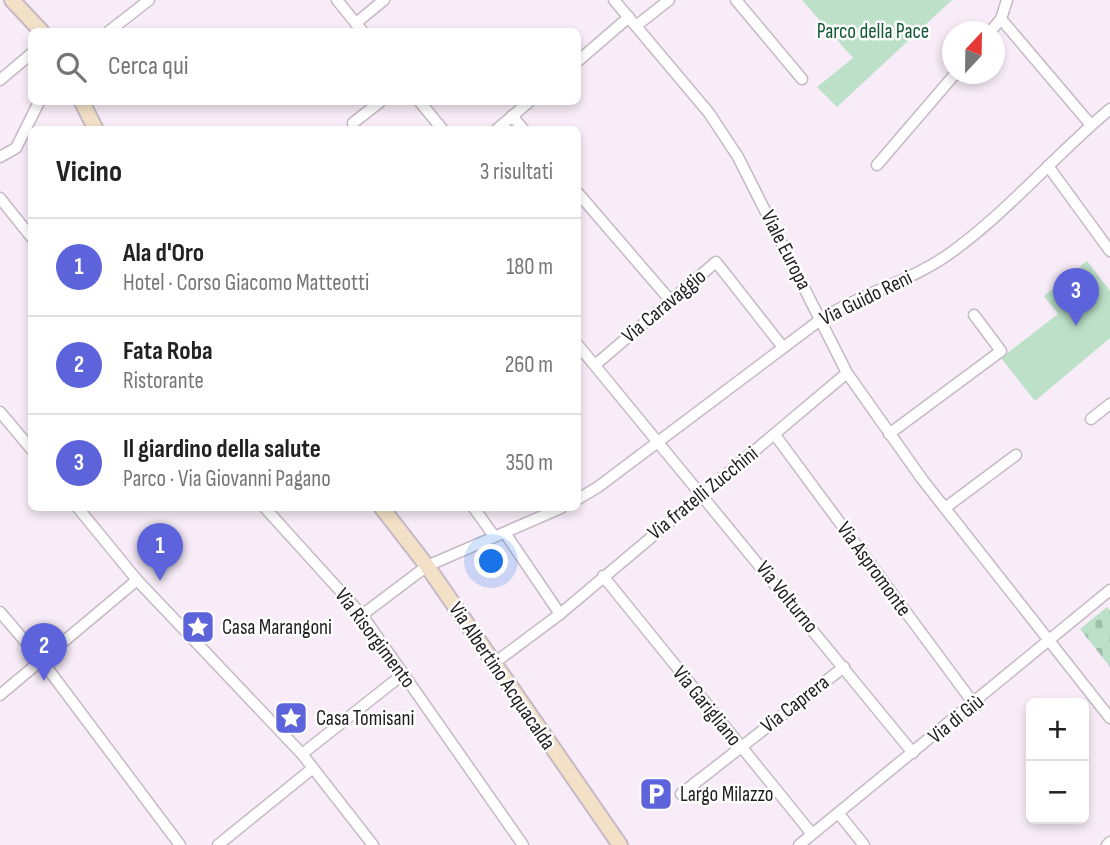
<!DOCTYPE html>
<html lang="it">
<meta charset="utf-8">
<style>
body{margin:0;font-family:"Sofia Sans Condensed",sans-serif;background:#f2f2f2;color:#222}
.controls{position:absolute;right:21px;bottom:21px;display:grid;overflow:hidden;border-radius:10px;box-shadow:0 4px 10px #0003}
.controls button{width:63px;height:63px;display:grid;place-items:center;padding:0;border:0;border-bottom:2px solid #e0e0e0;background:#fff;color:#222;font:35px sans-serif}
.compass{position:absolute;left:942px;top:21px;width:63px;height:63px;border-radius:50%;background:#fff;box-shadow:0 4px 10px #0003;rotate:22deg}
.you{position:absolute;left:492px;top:562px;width:24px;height:24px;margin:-18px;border:5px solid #fff;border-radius:50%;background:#1a73e8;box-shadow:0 0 0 10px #1a73e833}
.badge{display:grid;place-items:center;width:46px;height:46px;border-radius:50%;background:#5c63db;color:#fff;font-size:23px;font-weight:700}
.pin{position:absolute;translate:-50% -58px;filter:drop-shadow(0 2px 4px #0008)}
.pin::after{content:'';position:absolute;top:37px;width:24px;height:21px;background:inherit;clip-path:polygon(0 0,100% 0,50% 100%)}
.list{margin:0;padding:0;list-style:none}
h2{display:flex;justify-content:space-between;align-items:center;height:91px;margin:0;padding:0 28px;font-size:30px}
h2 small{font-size:23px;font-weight:400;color:#767676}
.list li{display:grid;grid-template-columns:46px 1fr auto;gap:21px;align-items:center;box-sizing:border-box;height:98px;padding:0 28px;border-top:2px solid #e0e0e0}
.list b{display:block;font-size:26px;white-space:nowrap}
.list p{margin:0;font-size:23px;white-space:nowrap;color:#767676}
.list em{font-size:23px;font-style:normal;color:#767676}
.icon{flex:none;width:38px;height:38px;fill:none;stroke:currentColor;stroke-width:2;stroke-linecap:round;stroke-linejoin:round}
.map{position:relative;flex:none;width:1110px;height:845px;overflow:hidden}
.search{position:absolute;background:#fff;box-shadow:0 4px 10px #0003;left:28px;top:28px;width:553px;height:77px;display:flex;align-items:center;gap:18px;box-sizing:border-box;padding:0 24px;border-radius:10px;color:#767676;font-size:26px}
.panel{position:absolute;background:#fff;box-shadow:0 4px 10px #0003;left:28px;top:126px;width:553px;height:385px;border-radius:10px}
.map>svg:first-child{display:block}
</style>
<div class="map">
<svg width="1110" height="845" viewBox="0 0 1110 845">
<defs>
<pattern id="cemetery-stones" width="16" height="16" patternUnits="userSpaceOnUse" patternTransform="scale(1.75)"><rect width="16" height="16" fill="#bce1c8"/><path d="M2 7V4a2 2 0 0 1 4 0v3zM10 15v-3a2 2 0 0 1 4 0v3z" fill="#a1c0ac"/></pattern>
</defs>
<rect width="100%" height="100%" fill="#f7ecf7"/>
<polygon fill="url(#cemetery-stones)" points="1107,607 1110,611 1110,667 1080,629"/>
<g fill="#bce1c8">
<polygon points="802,0 952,0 837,107 817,87 853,58"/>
<polygon points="1087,261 1110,291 1110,338 1035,401 1001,358 1058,314 1044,296"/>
</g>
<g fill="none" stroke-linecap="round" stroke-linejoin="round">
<defs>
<g id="street">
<polyline points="337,0 363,32"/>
<polyline points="614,0 709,113 738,157 847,373 922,479 1110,718"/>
<polyline points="736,0 802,79"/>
<polyline points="1001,19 1091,125"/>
<polyline points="356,23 384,0"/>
<polyline points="636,26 669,0"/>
<polyline points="108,32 149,0"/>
<polyline points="990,32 1001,19 1007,0"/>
<polyline points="578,61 629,17"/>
<polyline points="0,80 32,53"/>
<polyline points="420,102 443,130"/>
<polyline points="512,116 524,130"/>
<polyline points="353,123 380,102"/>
<polyline points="496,130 529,102"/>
<polyline points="0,157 16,148 39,102"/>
<polyline points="877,165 955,74"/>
<polyline points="1048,166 1110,251"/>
<polyline points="578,193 670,300"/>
<polyline points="0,198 32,238"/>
<polyline points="578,345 913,753"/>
<polyline points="595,365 716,262 782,346"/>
<polyline points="0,412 32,450"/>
<polyline points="1091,419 1110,404"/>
<polyline points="889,434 1001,351 974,315"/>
<polyline points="775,435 974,704"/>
<path d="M 578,499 L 598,487 L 820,320 C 861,293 910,282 949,254 C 1008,212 1055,155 1110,109"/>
<polyline points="78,508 137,580 302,754 373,845"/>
<polyline points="265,508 362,615 523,845"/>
<polyline points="474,508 494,536"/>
<polyline points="945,508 1016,455"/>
<polyline points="505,533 560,614"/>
<polyline points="603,576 812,834"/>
<polyline points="0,612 42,661 180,845"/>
<polyline points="362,615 427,566 561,508"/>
<polyline points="493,664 560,614 847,373"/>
<polyline points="0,695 137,580"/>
<polyline points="302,754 402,675"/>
<polyline points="681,794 844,667"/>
<polyline points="839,814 864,845"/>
<polyline points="218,845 313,768"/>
<polyline points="799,845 1110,590"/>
<polyline points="1107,845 1110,842"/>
</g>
<g id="secondary">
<polyline points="12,0 42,32"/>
<polyline points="82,102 96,130"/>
<polyline points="382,508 427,566 620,845"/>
</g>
</defs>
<use href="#street" stroke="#c4b9c4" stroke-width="13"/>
<use href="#secondary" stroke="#c4b9c4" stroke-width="18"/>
<use href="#street" stroke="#fff" stroke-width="10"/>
<use href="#secondary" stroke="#f2e1c6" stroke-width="14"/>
</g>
<defs>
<symbol id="sight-square" viewBox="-11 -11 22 22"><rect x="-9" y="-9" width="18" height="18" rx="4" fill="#5c63db" stroke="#fff"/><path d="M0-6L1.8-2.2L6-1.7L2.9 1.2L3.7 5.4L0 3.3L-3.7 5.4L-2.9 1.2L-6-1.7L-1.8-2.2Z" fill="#fff"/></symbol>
<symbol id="parking-square" viewBox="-11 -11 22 22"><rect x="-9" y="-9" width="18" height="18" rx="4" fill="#5c63db" stroke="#fff"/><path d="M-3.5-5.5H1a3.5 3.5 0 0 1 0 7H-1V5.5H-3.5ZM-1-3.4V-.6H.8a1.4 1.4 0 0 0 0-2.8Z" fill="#fff"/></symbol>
</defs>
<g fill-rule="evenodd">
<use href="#sight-square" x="179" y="608" width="38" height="38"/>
<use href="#sight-square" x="272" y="699" width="38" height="38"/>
<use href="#parking-square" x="637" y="775" width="38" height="38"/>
</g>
<g text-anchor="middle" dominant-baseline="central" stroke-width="5" stroke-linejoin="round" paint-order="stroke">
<g font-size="21" fill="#125935" stroke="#fff">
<text x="873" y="31">Parco della Pace</text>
</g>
<g font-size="21" fill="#201c20" stroke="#fff">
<text transform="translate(786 250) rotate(63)">Viale Europa</text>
<text transform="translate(866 298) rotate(-26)">Via Guido Reni</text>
<text transform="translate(664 306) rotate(-40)">Via Caravaggio</text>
<text transform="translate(703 493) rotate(-39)">Via fratelli Zucchini</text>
<text transform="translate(874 569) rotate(54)">Via Aspromonte</text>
<text transform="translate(787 597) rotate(51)">Via Volturno</text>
<text transform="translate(375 638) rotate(53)">Via Risorgimento</text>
<text transform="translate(502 676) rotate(56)">Via Albertino Acquacalda</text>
<text transform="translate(795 704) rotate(-38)">Via Caprera</text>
<text transform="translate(707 706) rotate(51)">Via Garigliano</text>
<text transform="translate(956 719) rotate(-39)">Via di Giù</text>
</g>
<g font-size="21" fill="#201c20" stroke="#fff" text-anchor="start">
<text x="222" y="627">Casa Marangoni</text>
<text x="316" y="718">Casa Tomisani</text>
<text x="680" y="794">Largo Milazzo</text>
</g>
</g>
</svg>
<div class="controls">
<button>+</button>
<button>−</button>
</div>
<svg class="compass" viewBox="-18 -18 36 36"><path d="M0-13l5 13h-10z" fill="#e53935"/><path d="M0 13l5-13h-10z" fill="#767676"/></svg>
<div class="you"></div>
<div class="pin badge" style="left:160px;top:581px">1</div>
<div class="pin badge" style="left:44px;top:681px">2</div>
<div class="pin badge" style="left:1076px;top:326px">3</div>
<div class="search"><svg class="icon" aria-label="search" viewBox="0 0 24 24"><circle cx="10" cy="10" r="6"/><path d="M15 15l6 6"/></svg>Cerca qui</div>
<section class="panel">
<h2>Vicino<small>3 risultati</small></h2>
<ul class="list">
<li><span class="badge">1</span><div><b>Ala d'Oro</b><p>Hotel · Corso Giacomo Matteotti</p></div><em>180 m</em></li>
<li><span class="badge">2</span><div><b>Fata Roba</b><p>Ristorante</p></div><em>260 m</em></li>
<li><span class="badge">3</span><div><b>Il giardino della salute</b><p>Parco · Via Giovanni Pagano</p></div><em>350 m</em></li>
</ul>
</section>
</div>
